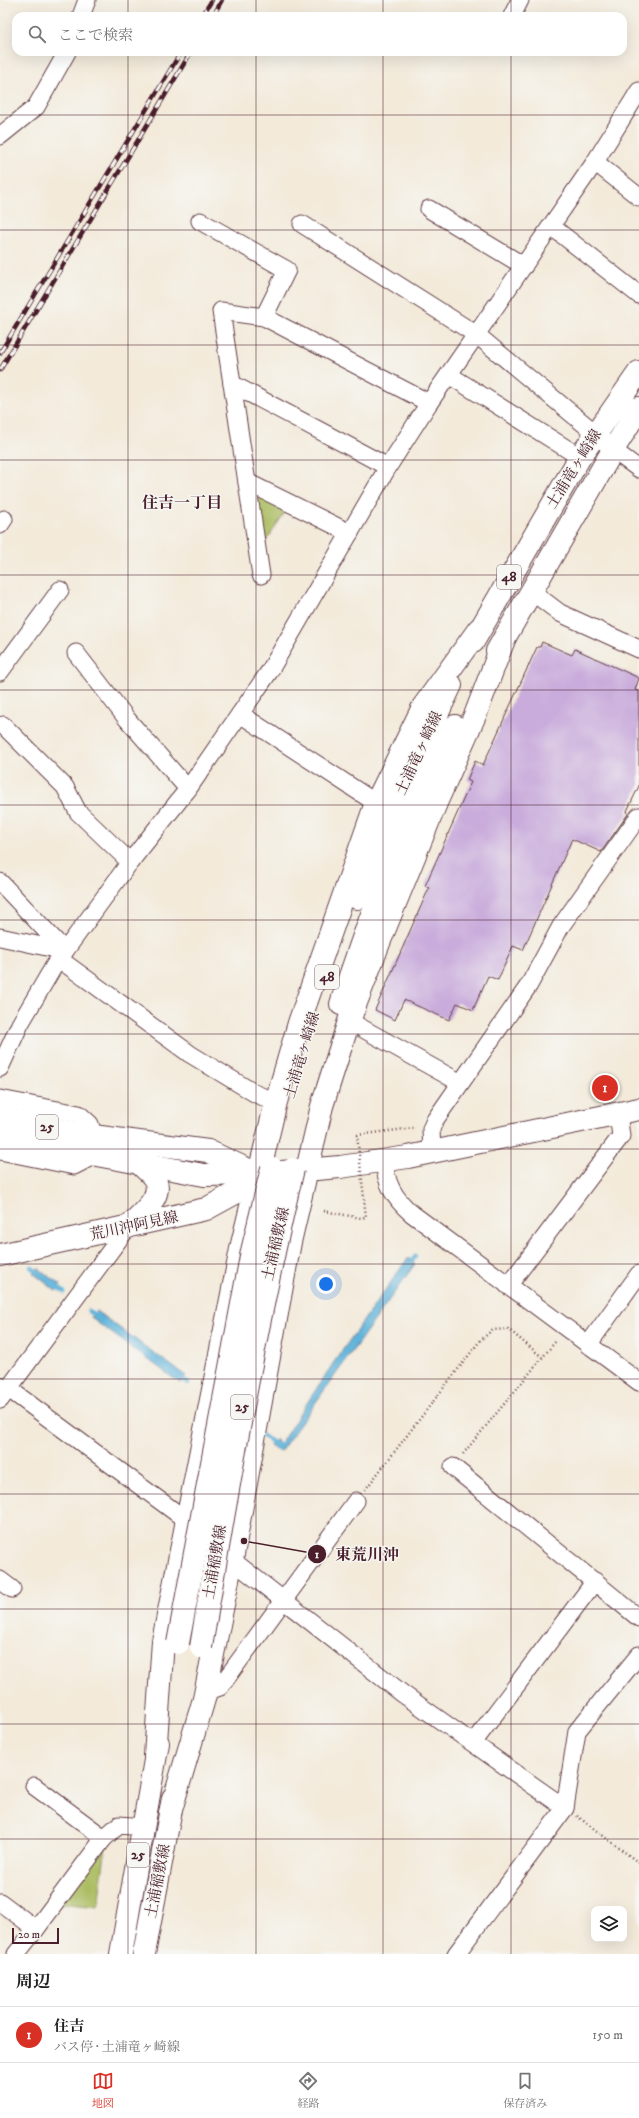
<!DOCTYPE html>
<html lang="ja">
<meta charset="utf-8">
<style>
body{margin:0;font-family:"IM FELL DW Pica","Noto Serif JP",serif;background:#f2f2f2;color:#222}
.controls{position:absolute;right:12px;bottom:12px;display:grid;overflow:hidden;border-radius:8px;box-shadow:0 4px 16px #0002}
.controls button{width:36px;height:36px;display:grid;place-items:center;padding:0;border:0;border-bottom:1px solid #e0e0e0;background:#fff;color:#222;font:20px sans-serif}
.scale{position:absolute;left:12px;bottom:10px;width:47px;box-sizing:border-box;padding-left:4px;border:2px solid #4a1f2b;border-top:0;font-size:11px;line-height:14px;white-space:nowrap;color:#4a1f2b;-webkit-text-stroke:3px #f6f6f2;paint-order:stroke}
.you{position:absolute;left:326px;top:1284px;width:14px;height:14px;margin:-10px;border:3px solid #fff;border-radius:50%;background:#1a73e8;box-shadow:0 0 0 6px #1a73e833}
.badge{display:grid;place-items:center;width:26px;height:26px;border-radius:50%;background:#d93025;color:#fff;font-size:13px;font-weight:700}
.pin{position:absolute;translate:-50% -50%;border:2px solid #fff;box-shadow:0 1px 4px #0006}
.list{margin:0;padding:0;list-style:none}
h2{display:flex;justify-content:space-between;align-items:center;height:52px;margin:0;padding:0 16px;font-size:17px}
h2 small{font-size:13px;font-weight:400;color:#767676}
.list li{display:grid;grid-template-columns:26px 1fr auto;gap:12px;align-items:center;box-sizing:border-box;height:56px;padding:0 16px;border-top:1px solid #e0e0e0}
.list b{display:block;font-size:15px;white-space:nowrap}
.list p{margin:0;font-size:13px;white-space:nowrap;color:#767676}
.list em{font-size:13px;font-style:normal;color:#767676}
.icon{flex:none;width:22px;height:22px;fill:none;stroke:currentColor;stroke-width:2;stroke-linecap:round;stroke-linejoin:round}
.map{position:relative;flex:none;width:639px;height:1954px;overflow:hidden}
.search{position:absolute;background:#fff;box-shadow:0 4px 16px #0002;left:12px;right:12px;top:12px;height:44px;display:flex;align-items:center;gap:10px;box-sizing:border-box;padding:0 14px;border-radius:12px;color:#767676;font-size:15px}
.sheet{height:108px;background:#fff}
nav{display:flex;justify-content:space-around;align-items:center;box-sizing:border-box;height:56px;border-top:1px solid #e0e0e0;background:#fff;font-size:11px;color:#767676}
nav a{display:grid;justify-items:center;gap:2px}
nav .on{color:#d93025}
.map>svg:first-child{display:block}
</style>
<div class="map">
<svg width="639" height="1954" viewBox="0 0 639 1954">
<rect width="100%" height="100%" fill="#f6f6f2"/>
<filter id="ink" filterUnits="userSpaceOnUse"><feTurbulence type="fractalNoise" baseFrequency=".025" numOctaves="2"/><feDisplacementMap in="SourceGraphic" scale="8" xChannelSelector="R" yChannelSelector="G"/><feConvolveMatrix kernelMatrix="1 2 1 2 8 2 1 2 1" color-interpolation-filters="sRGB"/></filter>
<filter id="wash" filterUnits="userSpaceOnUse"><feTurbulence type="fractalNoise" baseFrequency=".012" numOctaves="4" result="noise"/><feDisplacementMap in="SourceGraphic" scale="16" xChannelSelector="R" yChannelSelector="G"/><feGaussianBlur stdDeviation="0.9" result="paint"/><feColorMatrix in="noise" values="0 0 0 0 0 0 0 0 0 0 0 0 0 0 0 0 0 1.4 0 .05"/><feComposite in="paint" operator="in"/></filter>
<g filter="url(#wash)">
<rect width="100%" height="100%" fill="#f3eada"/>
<g fill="#aabc60" stroke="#7a6e46">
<polygon points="247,482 290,504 258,554"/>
<polygon points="106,1845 98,1907 59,1903"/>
</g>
<g fill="#5eb3da" stroke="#546982">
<polygon points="408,1258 415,1264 280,1452 270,1446 275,1439 280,1444 334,1362"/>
<polygon points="38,1268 61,1285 56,1291 33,1273"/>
<polygon points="96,1311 186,1376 180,1383 91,1318"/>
</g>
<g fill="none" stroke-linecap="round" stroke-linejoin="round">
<g stroke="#5eb3da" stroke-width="4.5">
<polyline points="409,1265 415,1257"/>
<polyline points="31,1267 40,1274"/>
<polyline points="54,1285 64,1292"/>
<polyline points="89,1311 97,1317"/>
<polyline points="179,1377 188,1383"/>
<polyline points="263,1436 277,1446"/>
</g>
</g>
<g id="blocks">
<polygon fill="#c9acdb" points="542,642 572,655 575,649 639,678 635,690 639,691 639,786 627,811 628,814 601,852 572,839 523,950 513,946 498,980 488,976 473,1010 457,1003 449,1020 404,1000 395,1020 375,1010 429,888 425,886 471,782 467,780 475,761 483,765 537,647 540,647"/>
</g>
</g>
<g filter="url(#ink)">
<use href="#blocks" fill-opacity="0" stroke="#633d45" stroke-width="1"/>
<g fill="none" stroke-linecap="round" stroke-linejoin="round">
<defs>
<g id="minor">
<polyline points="81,16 87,0"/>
<polyline points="512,16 520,0"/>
<polyline points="0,136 36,107 67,52"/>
<polyline points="595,162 639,197"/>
<polyline points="429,209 524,266"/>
<polyline points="200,221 287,270 264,317"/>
<polyline points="302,224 477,335 595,433 613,450 639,469"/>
<polyline points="551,226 639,295"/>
<polyline points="449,375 580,457"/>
<polyline points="232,384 388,467"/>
<polyline points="247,482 350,533"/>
<polyline points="0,525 4,519"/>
<polyline points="261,575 221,311 264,317 429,403"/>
<polyline points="531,591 560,613 639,649"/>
<polyline points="76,653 127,719 188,789"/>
<polyline points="0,672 60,590"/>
<polyline points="240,714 376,803"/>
<polyline points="3,725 65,787 78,812 130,862"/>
<polyline points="0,882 65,951"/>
<polyline points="0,937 65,951"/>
<polyline points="59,959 190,1054 256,1094 276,1102"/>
<polyline points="349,1021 459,1082"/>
<polyline points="0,1068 20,1024 54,966 130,862 188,789 269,672 388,467 429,403 595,162 639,91"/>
<polyline points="0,1099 79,1114 90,1124 93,1136"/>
<polyline points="0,1151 74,1166 95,1155"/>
<polyline points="432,1153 431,1129 435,1120 529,985 561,926 639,816"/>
<path d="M 384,1161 C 386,1184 394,1198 411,1213 L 639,1382"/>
<polyline points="508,1286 621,1136 618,1114"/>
<polyline points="588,1345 639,1274"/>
<polyline points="0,1386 9,1389 186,1520"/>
<polyline points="0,1400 128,1227"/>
<polyline points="453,1467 639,1618"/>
<polyline points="232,1560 403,1694 565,1808"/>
<polyline points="0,1580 12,1589"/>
<polyline points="205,1692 220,1687 356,1501"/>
<polyline points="473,1743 595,1581"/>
<polyline points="34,1786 104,1838 119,1825 143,1827"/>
<polyline points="0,1902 36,1929 16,1954"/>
<polyline points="36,1929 104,1838"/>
<polyline points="456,1954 565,1808 577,1731 639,1655"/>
</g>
<g id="major">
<polyline points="473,642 580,457 639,372"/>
<polyline points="497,651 613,450 639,408"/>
<polyline points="357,898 400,793 451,685"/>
<path d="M 341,1004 C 371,908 410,816 455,726"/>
<polyline points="0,1118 93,1136 208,1151 253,1172"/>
<polyline points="0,1137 204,1175 258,1174 340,1167 408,1157 639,1109"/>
<path d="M 128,1227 C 138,1216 164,1198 155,1180 C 152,1174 144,1168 140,1164"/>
<polyline points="0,1255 206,1209 237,1192 258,1174"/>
<polyline points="155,1756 163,1641 242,1244 276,1102 299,1023 376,803 423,707 479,629"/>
<polyline points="170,1813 204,1699 232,1560 290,1242 322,1106 349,1021 379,943 436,803 476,713 505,637"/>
<polyline points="121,1954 158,1743"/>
<polyline points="144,1954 173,1798"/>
</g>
</defs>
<use href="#minor" stroke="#633d45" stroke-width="19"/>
<use href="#major" stroke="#633d45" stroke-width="24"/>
<g stroke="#633d45" stroke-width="2.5" stroke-dasharray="1 3" stroke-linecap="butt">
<polyline points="357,1135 413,1128"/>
<polyline points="324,1211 361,1218 366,1217"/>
<polyline points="463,1454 556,1341"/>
<polyline points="365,1490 479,1342 492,1330 508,1329 542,1357"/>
<polyline points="577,1816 639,1863"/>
</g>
<use href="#minor" stroke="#fff" stroke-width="17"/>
<use href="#major" stroke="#fff" stroke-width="22"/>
<defs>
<g id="rail">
<polyline points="202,16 212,0"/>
<polyline points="213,16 222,0"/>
<polyline points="0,353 181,52"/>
<polyline points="0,370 191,52"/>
</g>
</defs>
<use href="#rail" stroke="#4a1f2b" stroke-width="4.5"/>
<use href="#rail" stroke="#f6f6f2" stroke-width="3" stroke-dasharray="9" stroke-linecap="butt"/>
<defs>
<g id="major-bridge">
<polyline points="178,1643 252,1251 272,1168"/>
<path d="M 201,1647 C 228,1487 255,1327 293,1169"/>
</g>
</defs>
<use href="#major-bridge" stroke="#633d45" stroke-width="24" stroke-linecap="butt"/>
<polyline stroke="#633d45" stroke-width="2.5" stroke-dasharray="1 3" stroke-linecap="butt" points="357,1135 366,1217"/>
<use href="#major-bridge" stroke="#fff" stroke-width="22"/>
</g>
</g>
<path fill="none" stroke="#4a1f2b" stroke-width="1" stroke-opacity="0.55" d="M 128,0 L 128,16M 256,0 L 256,16M 383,0 L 383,16M 511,0 L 511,16M 128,52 L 128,1954M 256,52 L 256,1954M 383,52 L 383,1954M 511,52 L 511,1954M 0,115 L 639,115M 0,230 L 639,230M 0,345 L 639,345M 0,460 L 639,460M 0,575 L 639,575M 0,690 L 639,690M 0,805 L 639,805M 0,920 L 639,920M 0,1034 L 639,1034M 0,1149 L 639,1149M 0,1264 L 639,1264M 0,1379 L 639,1379M 0,1494 L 639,1494M 0,1609 L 639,1609M 0,1724 L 639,1724M 0,1839 L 639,1839"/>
<g text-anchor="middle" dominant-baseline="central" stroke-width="3" stroke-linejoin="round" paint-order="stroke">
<g fill="#f6f6f2" stroke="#7e6067" stroke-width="1">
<rect x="497" y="565" width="24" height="24" rx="3"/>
<rect x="315" y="965" width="24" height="24" rx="3"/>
<rect x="36" y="1115" width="22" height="24" rx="3"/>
<rect x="231" y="1395" width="22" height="24" rx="3"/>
<rect x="127" y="1843" width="22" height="24" rx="3"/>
</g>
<g font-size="14" font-weight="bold" fill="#4a1f2b">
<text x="509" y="577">48</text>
<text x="327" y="977">48</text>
<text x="47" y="1127">25</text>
<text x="242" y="1407">25</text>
<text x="138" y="1855">25</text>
</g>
<g font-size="15" fill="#4a1f2b" stroke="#f6f6f2">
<text transform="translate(574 469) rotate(-58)">土浦竜ヶ崎線</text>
<text transform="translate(419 753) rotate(-65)">土浦竜ヶ崎線</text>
<text transform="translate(302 1055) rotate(-73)">土浦竜ヶ崎線</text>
<text transform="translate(134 1226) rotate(-12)">荒川沖阿見線</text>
<text transform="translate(276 1244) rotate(-77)">土浦稲敷線</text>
<text transform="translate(215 1562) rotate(-80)">土浦稲敷線</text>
<text transform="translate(158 1881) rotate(-79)">土浦稲敷線</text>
</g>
<g font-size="16" font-weight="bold" fill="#4a1f2b" stroke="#f6f6f2">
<text x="182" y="503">住吉一丁目</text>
</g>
</g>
<path fill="none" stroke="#4a1f2b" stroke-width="1.5" d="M244 1541L317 1554"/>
<g fill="#4a1f2b" stroke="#f6f6f2" stroke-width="1.5">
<circle cx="244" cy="1541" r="4"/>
<circle cx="317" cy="1554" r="10"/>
</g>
<g font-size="12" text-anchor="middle" font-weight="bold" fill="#fff">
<text x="317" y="1558">1</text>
</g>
<g font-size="16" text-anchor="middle" font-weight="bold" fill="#4a1f2b" stroke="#f6f6f2" stroke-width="3" stroke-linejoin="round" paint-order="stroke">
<text x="367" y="1560">東荒川沖</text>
</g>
</svg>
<div class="controls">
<button><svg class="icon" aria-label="layers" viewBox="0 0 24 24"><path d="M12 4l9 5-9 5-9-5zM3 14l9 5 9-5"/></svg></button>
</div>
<div class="scale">20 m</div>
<div class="you"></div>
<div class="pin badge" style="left:605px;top:1088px">1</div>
<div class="search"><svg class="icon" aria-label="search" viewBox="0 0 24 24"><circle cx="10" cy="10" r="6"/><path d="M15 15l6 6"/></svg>ここで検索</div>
</div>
<section class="sheet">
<h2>周辺<small></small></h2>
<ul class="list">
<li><span class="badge">1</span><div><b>住吉</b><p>バス停 · 土浦竜ヶ崎線</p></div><em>150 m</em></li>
</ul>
</section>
<nav>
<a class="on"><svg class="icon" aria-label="map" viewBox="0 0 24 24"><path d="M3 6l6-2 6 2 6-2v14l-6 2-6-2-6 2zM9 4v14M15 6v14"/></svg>地図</a>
<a><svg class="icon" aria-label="directions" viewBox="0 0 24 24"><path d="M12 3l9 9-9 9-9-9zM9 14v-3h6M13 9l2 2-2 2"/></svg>経路</a>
<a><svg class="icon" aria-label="saved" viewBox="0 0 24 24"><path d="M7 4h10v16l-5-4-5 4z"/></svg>保存済み</a>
</nav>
